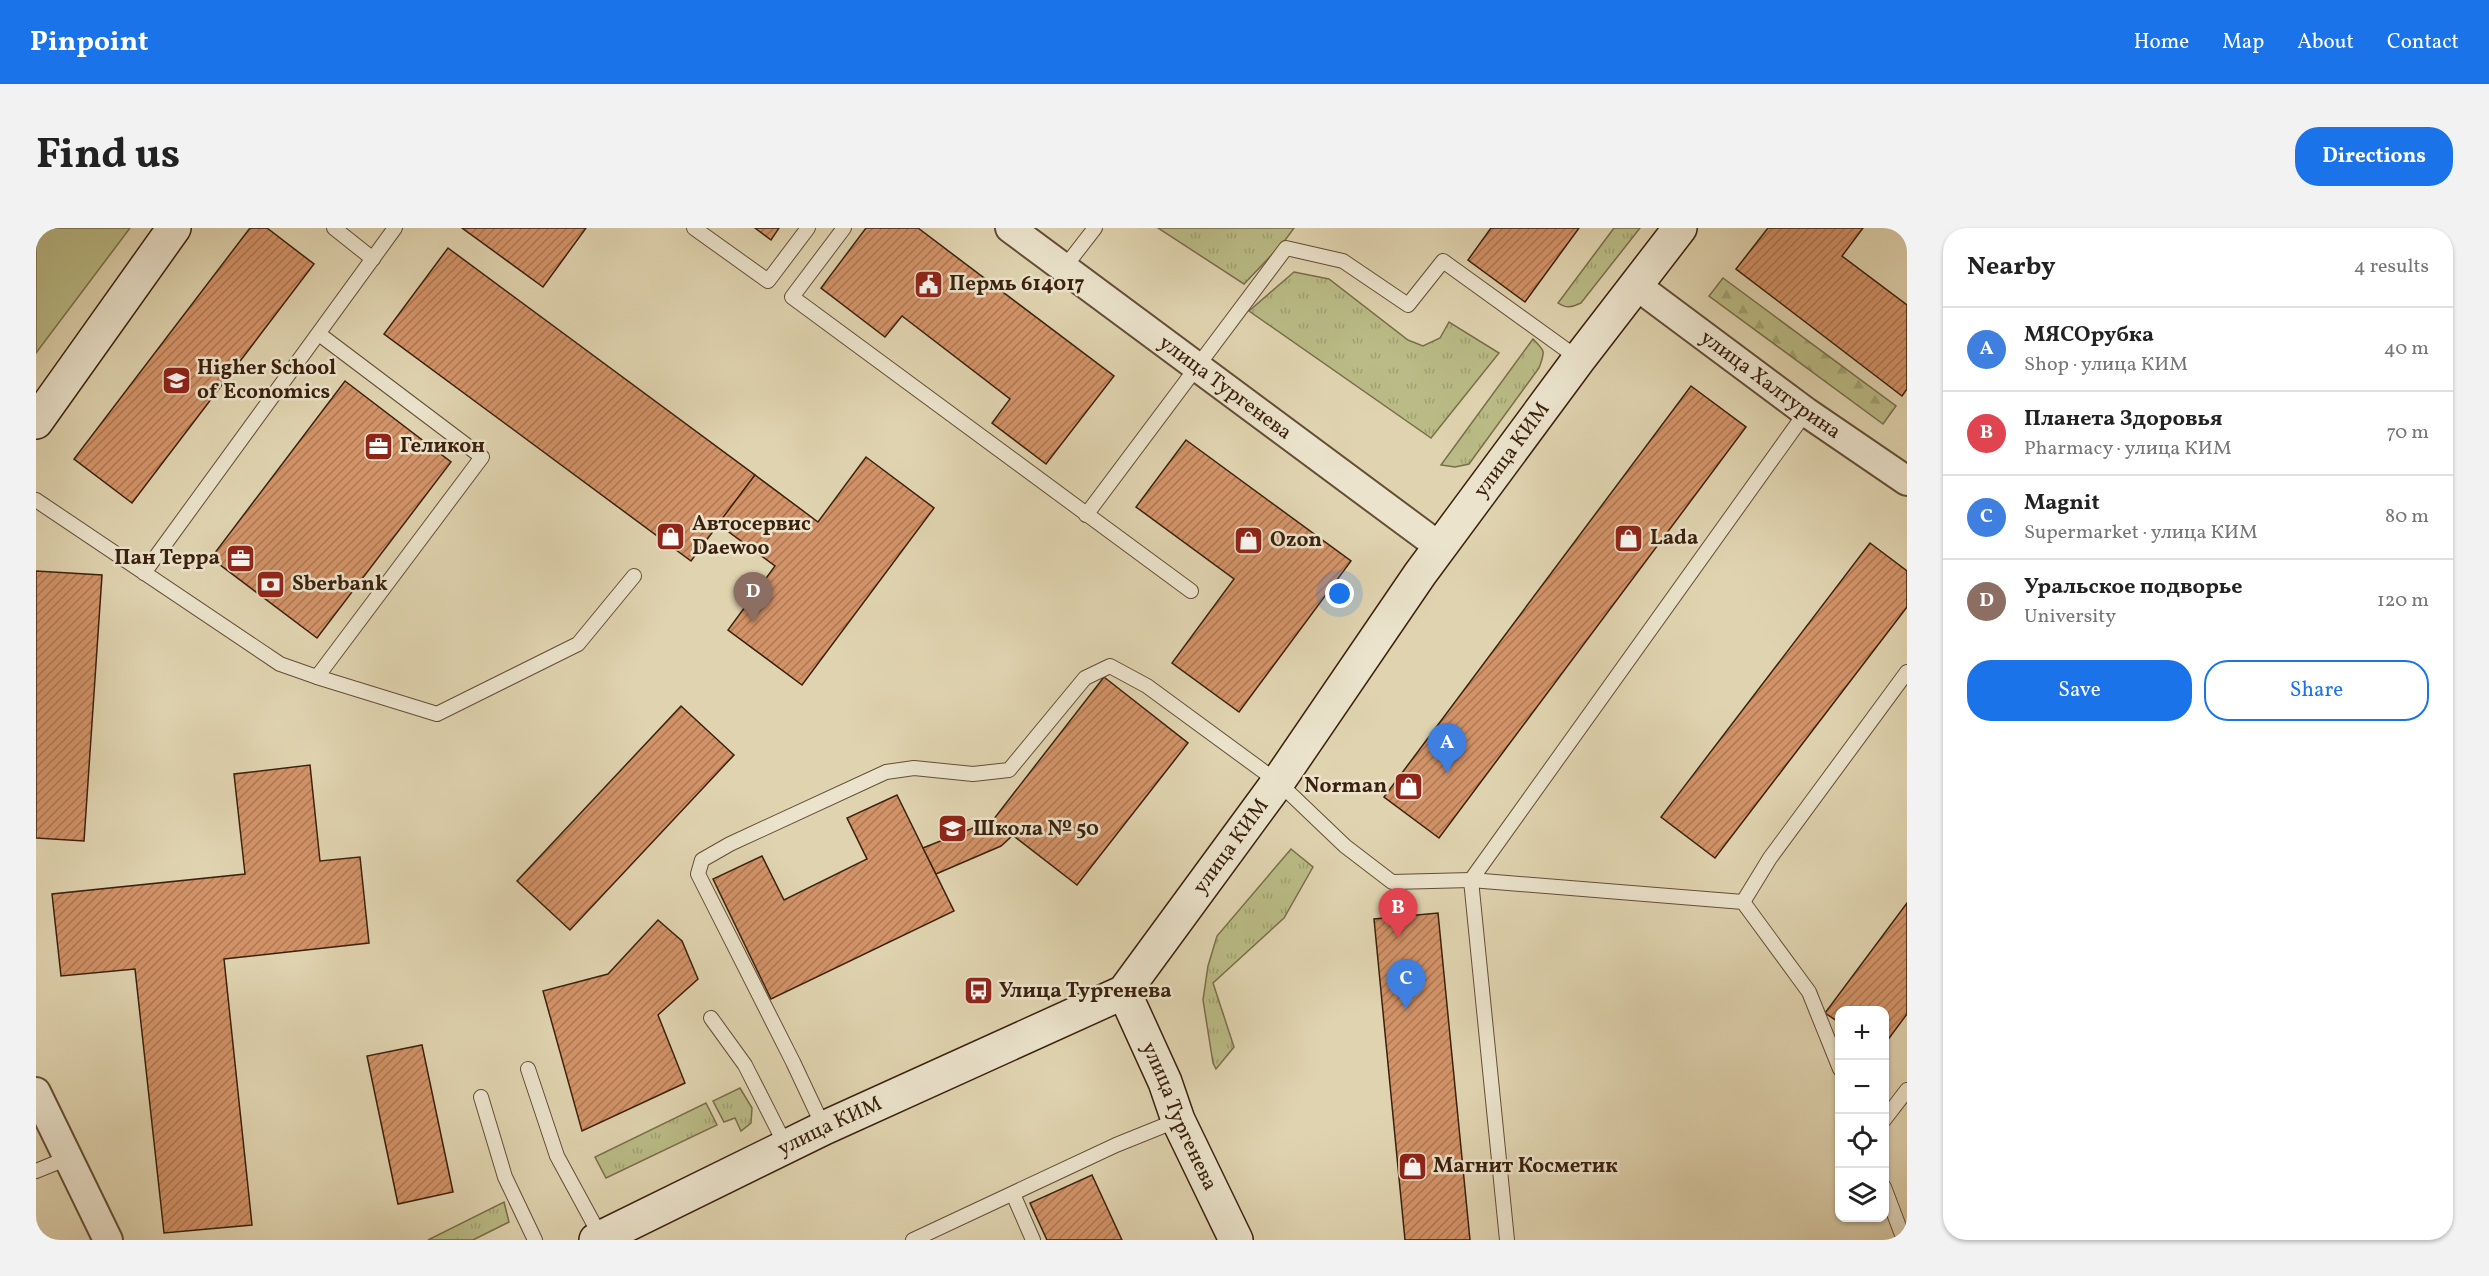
<!DOCTYPE html>
<meta charset="utf-8">
<style>
body{margin:0;font-family:Vollkorn,serif;background:#f2f2f2;color:#222}
.controls{position:absolute;right:18px;bottom:18px;display:grid;overflow:hidden;border-radius:12px;box-shadow:0 2px 4px #0004}
.controls button{width:54px;height:54px;display:grid;place-items:center;padding:0;border:0;border-bottom:2px solid #e0e0e0;background:#fff;color:#222;font:30px sans-serif}
.you{position:absolute;left:1304px;top:366px;width:21px;height:21px;margin:-15px;border:4px solid #fff;border-radius:50%;background:#1a73e8;box-shadow:0 0 0 9px #1a73e833}
.badge{display:grid;place-items:center;width:39px;height:39px;border-radius:50%;background:#1a73e8;color:#fff;font-size:20px;font-weight:700}
.pin{position:absolute;translate:-50% -50px;filter:drop-shadow(0 2px 3px #0008)}
.pin::after{content:'';position:absolute;top:32px;width:21px;height:18px;background:inherit;clip-path:polygon(0 0,100% 0,50% 100%)}
.list{margin:0;padding:0;list-style:none}
h2{display:flex;justify-content:space-between;align-items:center;height:78px;margin:0;padding:0 24px;font-size:26px}
h2 small{font-size:20px;font-weight:400;color:#767676}
.list li{display:grid;grid-template-columns:39px 1fr auto;gap:18px;align-items:center;box-sizing:border-box;height:84px;padding:0 24px;border-top:2px solid #e0e0e0}
.list b{display:block;font-size:22px;white-space:nowrap}
.list p{margin:0;font-size:20px;white-space:nowrap;color:#767676}
.list em{font-size:20px;font-style:normal;color:#767676}
.actions{display:flex;gap:12px;padding:18px 24px}
.actions a{flex:1;padding:14px 0;border:2px solid #1a73e8;border-radius:24px;text-align:center;font-size:21px;color:#1a73e8}
.actions .main{background:#1a73e8;color:#fff}
.icon{flex:none;width:33px;height:33px;fill:none;stroke:currentColor;stroke-width:2;stroke-linecap:round;stroke-linejoin:round}
.map{position:relative;flex:none;width:1871px;height:1012px;overflow:hidden;border-radius:24px}
header{display:flex;align-items:center;gap:36px;box-sizing:border-box;height:84px;padding:0 30px;background:#1a73e8;color:#fff}
header strong{font-size:28px}
nav{display:flex;gap:33px;margin-inline-start:auto;font-size:21px}
.intro{display:flex;align-items:center;justify-content:space-between;box-sizing:border-box;height:144px;padding:0 36px}
h1{margin:0;font-size:42px}
.button{padding:15px 27px;border-radius:24px;background:#1a73e8;color:#fff;font-size:21px;font-weight:700}
main{display:flex;gap:36px;padding:0 36px}
aside{flex:1;background:#fff;border-radius:24px;box-shadow:0 2px 4px #0004}
.map>svg:first-child{display:block}
</style>
<header>
<strong>Pinpoint</strong>
<nav><a>Home</a><a>Map</a><a>About</a><a>Contact</a></nav>
</header>
<div class="intro"><h1>Find us</h1><a class="button">Directions</a></div>
<main>
<div class="map">
<svg width="1871" height="1012" viewBox="0 0 1871 1012">
<defs>
<pattern id="grass-tufts" width="24" height="20" patternUnits="userSpaceOnUse" patternTransform="scale(1.5)"><rect width="24" height="20" fill="#babb86"/><path d="M3 7l-1-3M5 7V3M7 7l1-3M15 17l-1-3M17 17v-4M19 17l1-3" fill="none" stroke="#a1a072"/></pattern>
<pattern id="forest-firs" width="22" height="20" patternUnits="userSpaceOnUse" patternTransform="scale(1.5)"><rect width="22" height="20" fill="#babb86"/><path d="M5 1l3.5 6h-7zM16 11l3.5 6h-7z" fill="#a1a072"/></pattern>
<pattern id="building-hatch" width="6" height="6" patternUnits="userSpaceOnUse" patternTransform="scale(1.5)"><rect width="6" height="6" fill="#d39368"/><path d="M-1 1l2-2M0 6l6-6M5 7l2-2" fill="none" stroke="#ac7854"/></pattern>
</defs>
<rect width="100%" height="100%" fill="#e0d4b0"/>
<filter id="stains"><feTurbulence type="fractalNoise" baseFrequency=".00333" numOctaves="4"/><feColorMatrix values="0 0 0 0 .2 0 0 0 0 .09 0 0 0 0 .02 0 0 0 .5 -.17"/></filter>
<radialGradient id="worn" r=".72"><stop offset=".6" stop-color="#630" stop-opacity="0"/><stop offset="1" stop-color="#630" stop-opacity=".3"/></radialGradient>
<g fill="url(#grass-tufts)" stroke="#7a6e4a" stroke-width="1.5">
<polygon points="1122,0 1258,0 1247,15 1208,56"/>
<path d="M 1578,0 L 1604,0 L 1545,75 C 1536,79 1531,81 1522,75 Z"/>
<polygon points="1258,44 1293,51 1372,112 1387,118 1404,110 1413,94 1463,125 1395,210 1213,83"/>
<path d="M 1497,111 C 1510,124 1509,123 1503,140 L 1433,236 L 1419,239 L 1405,237 Z"/>
<polygon points="1255,621 1277,639 1248,690 1177,755 1198,819 1180,841 1177,835 1167,772 1172,738 1181,708"/>
<polygon points="704,860 716,880 715,895 705,903 699,890 688,894 677,873"/>
<polygon points="670,875 681,897 570,950 559,929"/>
<polygon points="468,974 473,994 437,1012 392,1012"/>
</g>
<polygon fill="url(#forest-firs)" stroke="#7a6e4a" stroke-width="1.5" points="1687,50 1860,178 1847,196 1673,68"/>
<polygon fill="#babb86" stroke="#7a6e4a" stroke-width="1.5" points="0,0 94,0 0,125"/>
<g fill="url(#building-hatch)" stroke="#3b210d" stroke-width="1.5">
<polygon points="214,0 231,0 278,36 96,275 38,231"/>
<polygon points="426,0 550,0 507,59"/>
<polygon points="719,0 743,0 735,12"/>
<polygon points="830,0 882,0 1078,148 1010,236 956,195 974,171 866,88 849,109 785,60"/>
<polygon points="1455,0 1543,0 1489,74 1432,32"/>
<polygon points="1732,0 1827,0 1806,28 1871,77 1871,161 1866,168 1700,41"/>
<polygon points="412,20 719,247 655,333 348,106"/>
<polygon points="309,153 415,234 281,410 175,330"/>
<polygon points="1655,158 1710,199 1403,610 1348,569"/>
<polygon points="1150,212 1315,333 1203,484 1136,435 1198,351 1100,279"/>
<polygon points="830,229 898,280 766,457 692,402 739,338 682,296 719,247 782,294"/>
<polygon points="1834,315 1871,343 1871,379 1679,630 1625,589"/>
<polygon points="0,343 66,347 48,613 0,610"/>
<polygon points="1068,449 1152,515 1041,657 957,592"/>
<polygon points="645,478 698,527 534,702 481,653"/>
<polygon points="274,537 284,633 324,629 333,715 188,731 216,997 128,1005 99,741 25,748 16,666 209,646 198,546"/>
<polygon points="861,567 918,683 735,771 677,651 726,628 748,672 831,631 811,590"/>
<polygon points="957,592 977,607 965,618 900,646 887,620"/>
<polygon points="1871,675 1871,786 1848,817 1848,782 1804,782 1804,795 1789,785"/>
<polygon points="1402,685 1434,1012 1369,1012 1338,691"/>
<polygon points="622,692 646,713 662,751 622,787 649,855 546,903 507,763 572,746"/>
<polygon points="386,817 417,964 362,976 331,828"/>
<polygon points="1056,947 1086,1012 1011,1012 994,975"/>
</g>
<g fill="none" stroke-linecap="round" stroke-linejoin="round">
<defs>
<g id="lane">
<polyline points="298,0 337,31"/>
<polyline points="658,0 732,53 772,0"/>
<polyline points="808,0 756,69 1155,363"/>
<polyline points="1028,40 1059,0"/>
<polyline points="0,272 244,436 281,449 446,229 283,106"/>
<polyline points="1050,287 1250,20 1307,33 1372,77 1407,33 1543,131"/>
<polyline points="108,345 359,0"/>
<polyline points="281,449 401,486 542,416 598,348"/>
<polyline points="1707,674 1734,630 1871,444"/>
<polyline points="675,790 709,837 750,918"/>
<polyline points="492,841 521,928 565,1009"/>
<polyline points="445,869 469,949 499,1012"/>
<polyline points="1848,892 1871,862"/>
<polyline points="788,900 757,834 662,646 666,632 694,616 850,544 878,540 937,546 973,542 1049,450 1074,438 1111,458 1242,554 1309,618 1356,654 1435,652 1707,674 1773,764 1804,841"/>
<polyline points="0,943 32,930"/>
<polyline points="1848,959 1868,1012"/>
<polyline points="977,966 997,1012"/>
<polyline points="877,1012 1080,917 1142,892"/>
<polyline points="1471,1012 1435,652 1770,184"/>
</g>
<g id="street">
<path id="s1" d="M 974,0 L 1404,319"/>
<path id="s2" d="M 1601,58 L 1770,184 L 1871,253"/>
<polyline points="0,864 72,1012"/>
</g>
<g id="secondary">
<polyline points="0,194 138,0"/>
<path id="s3" d="M 1088,764 L 1129,854 L 1142,892 L 1200,1012"/>
<path id="s4" d="M 560,1012 L 788,900 L 1088,764 L 1242,554 L 1384,346 L 1543,131 L 1644,0"/>
</g>
</defs>
<use href="#lane" stroke="#644e36" stroke-width="16"/>
<use href="#street" stroke="#644e36" stroke-width="32"/>
<use href="#secondary" stroke="#3b210d" stroke-width="36"/>
<use href="#lane" stroke="#ebe3cc" stroke-width="14"/>
<use href="#street" stroke="#ebe3cc" stroke-width="28"/>
<use href="#secondary" stroke="#ebe3cc" stroke-width="33"/>
</g>
<defs>
<symbol id="civic-square" viewBox="-11 -11 22 22"><rect x="-9" y="-9" width="18" height="18" rx="4" fill="#8f2418" stroke="#ebe3cc"/><path d="M-.6-6.5H3V-4.5H.6V-3L4-1V1h2V6H-6V1h2V-1L-.6-3ZM-1.2 2.5V6h2.4V2.5Z" fill="#fff"/></symbol>
<symbol id="university-square" viewBox="-11 -11 22 22"><rect x="-9" y="-9" width="18" height="18" rx="4" fill="#8f2418" stroke="#ebe3cc"/><path d="M0-5L7-2L0 1L-7-2ZM-4 1L0 2.5L4 1V4Q0 6-4 4Z" fill="#fff"/></symbol>
<symbol id="office-square" viewBox="-11 -11 22 22"><rect x="-9" y="-9" width="18" height="18" rx="4" fill="#8f2418" stroke="#ebe3cc"/><path d="M-6-3h4V-5.5h4V-3h4V5H-6ZM-1-4.5V-3h2v-1.5ZM-6 0V1H6V0Z" fill="#fff"/></symbol>
<symbol id="shop-square" viewBox="-11 -11 22 22"><rect x="-9" y="-9" width="18" height="18" rx="4" fill="#8f2418" stroke="#ebe3cc"/><path d="M-5-2.5h2.3a2.7 3.5 0 0 1 5.4 0H5L5.5 6h-11ZM-1.5-2.5h3a1.5 2.3 0 0 0-3 0Z" fill="#fff"/></symbol>
<symbol id="bank-square" viewBox="-11 -11 22 22"><rect x="-9" y="-9" width="18" height="18" rx="4" fill="#8f2418" stroke="#ebe3cc"/><path d="M-6-4H6V4H-6ZM0-2.3a2.3 2.3 0 1 0 0 4.6a2.3 2.3 0 1 0 0-4.6Z" fill="#fff"/></symbol>
<symbol id="school-square" viewBox="-11 -11 22 22"><rect x="-9" y="-9" width="18" height="18" rx="4" fill="#8f2418" stroke="#ebe3cc"/><path d="M0-5L7-2L0 1L-7-2ZM-4 1L0 2.5L4 1V4Q0 6-4 4Z" fill="#fff"/></symbol>
<symbol id="bus-square" viewBox="-11 -11 22 22"><rect x="-9" y="-9" width="18" height="18" rx="4" fill="#8f2418" stroke="#ebe3cc"/><path d="M-5-6H5V4H4V6H2V4H-2V6H-4V4H-5ZM-3.5-4V0h7V-4ZM-3.5 1.2v1.5H-2V1.2ZM2 1.2v1.5H3.5V1.2Z" fill="#fff"/></symbol>
</defs>
<g fill-rule="evenodd">
<use href="#civic-square" x="876" y="40" width="33" height="33"/>
<use href="#university-square" x="124" y="136" width="33" height="33"/>
<use href="#office-square" x="326" y="202" width="33" height="33"/>
<use href="#shop-square" x="618" y="292" width="33" height="33"/>
<use href="#shop-square" x="1576" y="294" width="33" height="33"/>
<use href="#shop-square" x="1196" y="296" width="33" height="33"/>
<use href="#office-square" x="188" y="314" width="33" height="33"/>
<use href="#bank-square" x="218" y="340" width="33" height="33"/>
<use href="#shop-square" x="1356" y="542" width="33" height="33"/>
<use href="#school-square" x="900" y="584" width="33" height="33"/>
<use href="#bus-square" x="926" y="746" width="33" height="33"/>
<use href="#shop-square" x="1360" y="922" width="33" height="33"/>
</g>
<g text-anchor="middle" dominant-baseline="central" stroke-width="5" stroke-linejoin="round" paint-order="stroke">
<g font-size="21" font-weight="bold" fill="#3b210d" stroke="#ebe3cc" text-anchor="start">
<text x="913" y="56">Пермь 614017</text>
<text x="161" y="140">Higher School<tspan x="161" dy="24">of Economics</tspan></text>
<text x="364" y="218">Геликон</text>
<text x="656" y="296">Автосервис<tspan x="656" dy="24">Daewoo</tspan></text>
<text x="1614" y="310">Lada</text>
<text x="1234" y="312">Ozon</text>
<text x="184" y="330" text-anchor="end">Пан Терра</text>
<text x="256" y="356">Sberbank</text>
<text x="1351" y="558" text-anchor="end">Norman</text>
<text x="937" y="601">Школа № 50</text>
<text x="963" y="763">Улица Тургенева</text>
<text x="1397" y="938">Магнит Косметик</text>
</g>
<g font-size="21" fill="#3b210d" stroke="#ebe3cc">
<text stroke="none"><textPath href="#s2" startOffset="166">улица Халтурина</textPath></text>
<text stroke="none"><textPath href="#s1" startOffset="268">улица Тургенева</textPath></text>
<text stroke="none"><textPath href="#s4" startOffset="1250">улица КИМ</textPath></text>
<text stroke="none"><textPath href="#s4" startOffset="764">улица КИМ</textPath></text>
<text stroke="none"><textPath href="#s3" startOffset="136">улица Тургенева</textPath></text>
<text stroke="none"><textPath href="#s4" startOffset="260">улица КИМ</textPath></text>
</g>
</g>
<rect width="100%" height="100%" filter="url(#stains)"/>
<rect width="100%" height="100%" fill="url(#worn)"/>
</svg>
<div class="controls">
<button>+</button>
<button>−</button>
<button><svg class="icon" aria-label="locate" viewBox="0 0 24 24"><circle cx="12" cy="12" r="6"/><path d="M12 2v4M12 18v4M2 12h4M18 12h4"/></svg></button>
<button><svg class="icon" aria-label="layers" viewBox="0 0 24 24"><path d="M12 4l9 5-9 5-9-5zM3 14l9 5 9-5"/></svg></button>
</div>
<div class="you"></div>
<div class="pin badge" style="left:1411px;top:545px;background:#3f7fe0">A</div>
<div class="pin badge" style="left:1362px;top:710px;background:#e0444e">B</div>
<div class="pin badge" style="left:1370px;top:781px;background:#3f7fe0">C</div>
<div class="pin badge" style="left:717px;top:394px;background:#8d6e63">D</div>
</div>
<aside>
<h2>Nearby<small>4 results</small></h2>
<ul class="list">
<li><span class="badge" style="background:#3f7fe0">A</span><div><b>МЯСОрубка</b><p>Shop · улица КИМ</p></div><em>40 m</em></li>
<li><span class="badge" style="background:#e0444e">B</span><div><b>Планета Здоровья</b><p>Pharmacy · улица КИМ</p></div><em>70 m</em></li>
<li><span class="badge" style="background:#3f7fe0">C</span><div><b>Magnit</b><p>Supermarket · улица КИМ</p></div><em>80 m</em></li>
<li><span class="badge" style="background:#8d6e63">D</span><div><b>Уральское подворье</b><p>University</p></div><em>120 m</em></li>
</ul>
<div class="actions"><a class="main">Save</a><a>Share</a></div>
</aside>
</main>
